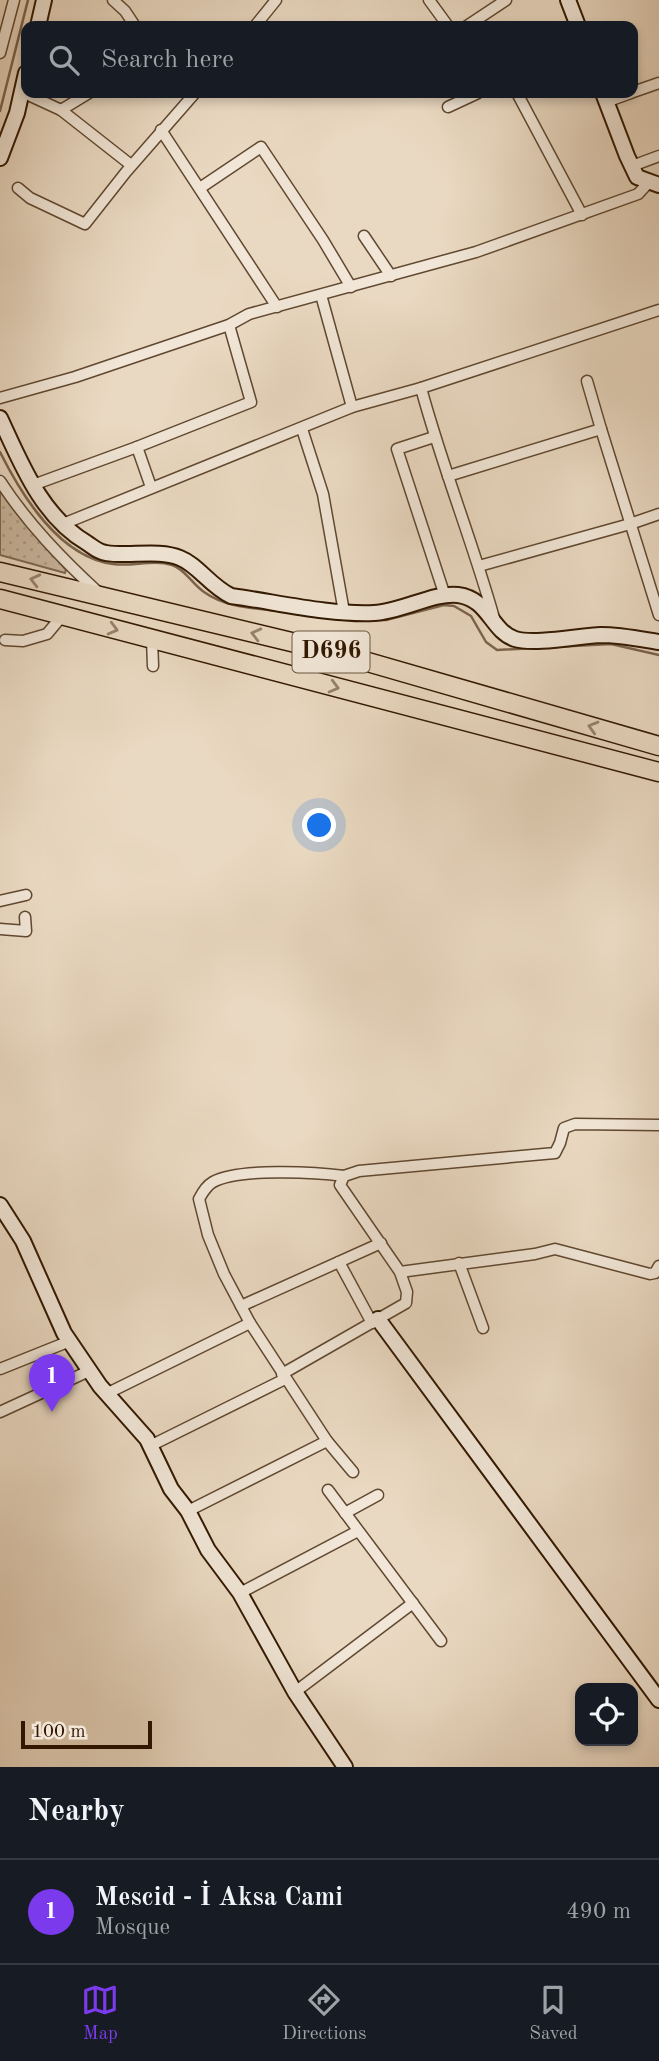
<!DOCTYPE html>
<meta charset="utf-8">
<style>
body{margin:0;font-family:"Old Standard TT",serif;background:#20242c;color:#f1f3f6}
.controls{position:absolute;right:21px;bottom:21px;display:grid;overflow:hidden;border-radius:14px;box-shadow:0 4px 10px #0003}
.controls button{width:63px;height:63px;display:grid;place-items:center;padding:0;border:0;border-bottom:2px solid #363941;background:#171b24;color:#f1f3f6;font:35px sans-serif}
.scale{position:absolute;left:21px;bottom:18px;width:131px;box-sizing:border-box;padding-left:7px;border:4px solid #321800;border-top:0;font-size:19px;line-height:24px;white-space:nowrap;color:#321800;-webkit-text-stroke:5px #f1e6d7;paint-order:stroke}
.you{position:absolute;left:320px;top:826px;width:24px;height:24px;margin:-18px;border:5px solid #fff;border-radius:50%;background:#1a73e8;box-shadow:0 0 0 10px #1a73e833}
.badge{display:grid;place-items:center;width:46px;height:46px;border-radius:50%;background:#7c3aed;color:#fff;font-size:23px;font-weight:700}
.pin{position:absolute;translate:-50% -58px;filter:drop-shadow(0 2px 4px #0008)}
.pin::after{content:'';position:absolute;top:37px;width:24px;height:21px;background:inherit;clip-path:polygon(0 0,100% 0,50% 100%)}
.list{margin:0;padding:0;list-style:none}
h2{display:flex;justify-content:space-between;align-items:center;height:91px;margin:0;padding:0 28px;font-size:30px}
h2 small{font-size:23px;font-weight:400;color:#9ea1a6}
.list li{display:grid;grid-template-columns:46px 1fr auto;gap:21px;align-items:center;box-sizing:border-box;height:105px;padding:0 28px;border-top:2px solid #363941}
.list b{display:block;font-size:26px;white-space:nowrap}
.list p{margin:0;font-size:23px;white-space:nowrap;color:#9ea1a6}
.list em{font-size:23px;font-style:normal;color:#9ea1a6}
.icon{flex:none;width:38px;height:38px;fill:none;stroke:currentColor;stroke-width:2;stroke-linecap:round;stroke-linejoin:round}
.map{position:relative;flex:none;width:659px;height:1767px;overflow:hidden}
.search{position:absolute;background:#171b24;box-shadow:0 4px 10px #0003;left:21px;right:21px;top:21px;height:77px;display:flex;align-items:center;gap:18px;box-sizing:border-box;padding:0 24px;border-radius:14px;color:#9ea1a6;font-size:26px}
.sheet{height:196px;background:#171b24}
nav{display:flex;justify-content:space-around;align-items:center;box-sizing:border-box;height:98px;border-top:2px solid #363941;background:#171b24;font-size:19px;color:#9ea1a6}
nav a{display:grid;justify-items:center;gap:4px}
nav .on{color:#7c3aed}
.map>svg:first-child{display:block}
</style>
<div class="map">
<svg width="659" height="1767" viewBox="0 0 659 1767">
<defs>
<pattern id="park-dots" width="8" height="8" patternUnits="userSpaceOnUse" patternTransform="scale(1.75)"><rect width="8" height="8" fill="#cbb8a1"/><path d="M2 2h.1M6 6h.1" fill="none" stroke="#af9d89" stroke-width="1.8" stroke-linecap="round"/></pattern>
</defs>
<rect width="100%" height="100%" fill="#ead9c2"/>
<filter id="stains"><feTurbulence type="fractalNoise" baseFrequency=".00286" numOctaves="4"/><feColorMatrix values="0 0 0 0 .2 0 0 0 0 .09 0 0 0 0 .02 0 0 0 .5 -.17"/></filter>
<radialGradient id="worn" r=".72"><stop offset=".6" stop-color="#630" stop-opacity="0"/><stop offset="1" stop-color="#630" stop-opacity=".3"/></radialGradient>
<polygon fill="url(#park-dots)" stroke="#7e6850" stroke-width="2" points="0,484 34,531 66,570 65,573 0,555"/>
<g fill="none" stroke-linecap="round" stroke-linejoin="round">
<g stroke="#7b644d" stroke-width="2.5">
<polyline points="0,111 28,0"/>
<path d="M 0,452 C 22,496 59,557 113,564 C 132,567 153,559 172,565 C 185,569 192,584 204,592 C 226,608 255,608 280,611"/>
<polyline points="356,620 386,620 444,605 454,606 471,616 486,642 497,650 611,644 659,655"/>
</g>
<defs>
<g id="street">
<polyline points="113,0 125,11 135,26"/>
<polyline points="429,0 448,26"/>
<polyline points="255,26 276,0"/>
<polyline points="467,26 506,0"/>
<polyline points="0,53 14,0"/>
<polyline points="22,92 61,110 131,165"/>
<polyline points="633,92 659,83"/>
<polyline points="517,93 582,215"/>
<polyline points="606,102 631,93"/>
<polyline points="448,107 478,93"/>
<polyline points="61,110 89,93"/>
<polyline points="161,130 277,307"/>
<polyline points="632,166 659,156"/>
<polyline points="18,188 30,198 85,224 126,172 195,93"/>
<polyline points="200,188 261,147 323,240 351,287"/>
<polyline points="364,236 391,276"/>
<polyline points="321,295 352,407"/>
<polyline points="587,381 601,429"/>
<path d="M 421,388 C 442,466 472,540 494,618"/>
<polyline points="0,398 75,377 229,325 249,314 476,252 638,194 649,182"/>
<polyline points="302,429 323,494 344,612"/>
<polyline points="434,437 397,449 445,596"/>
<polyline points="448,476 601,429 659,615"/>
<path d="M 0,481 C 28,524 62,559 99,593"/>
<polyline points="33,485 137,447"/>
<polyline points="151,487 137,447 251,402 229,325"/>
<polyline points="63,524 352,407 421,388 659,310"/>
<polyline points="479,566 630,524 659,514"/>
<polyline points="152,639 153,666"/>
<polyline points="5,640 23,641 47,634 62,616"/>
<polyline points="0,901 26,895"/>
<polyline points="0,929 26,931 25,917"/>
<path d="M 344,1176 C 315,1172 238,1168 213,1182 C 206,1186 203,1192 199,1199 L 208,1235 L 224,1274 L 250,1323 L 327,1441 L 353,1472"/>
<polyline points="339,1262 372,1323"/>
<polyline points="459,1263 483,1328"/>
<polyline points="400,1272 535,1254 555,1249 650,1274 655,1273 659,1266"/>
<polyline points="241,1306 381,1243"/>
<polyline points="0,1369 70,1341"/>
<polyline points="282,1374 406,1303 407,1292 400,1272 340,1185 344,1176 359,1171 555,1153 560,1143 564,1128 575,1124 659,1125"/>
<polyline points="106,1394 250,1323"/>
<polyline points="0,1412 89,1371"/>
<polyline points="150,1446 285,1379"/>
<polyline points="328,1490 441,1641"/>
<polyline points="188,1511 327,1441"/>
<polyline points="345,1513 378,1495"/>
<polyline points="240,1593 358,1531"/>
<polyline points="295,1692 413,1603"/>
</g>
<g id="secondary">
<polyline points="568,0 578,26"/>
<polyline points="38,26 44,0"/>
<polyline points="603,93 627,156 637,177 659,185"/>
<polyline points="0,158 17,113 26,73"/>
<path d="M 0,418 C 21,463 41,516 87,543 C 93,547 98,552 106,553 C 129,557 158,549 180,558 C 198,565 210,586 231,596 C 276,602 329,615 374,613 C 401,612 434,592 458,595 C 489,599 491,631 515,639 C 534,645 579,636 601,635 C 620,635 640,639 659,642"/>
<polyline points="0,1205 23,1241 64,1333 100,1386 147,1439 171,1489 188,1511 208,1550 240,1593 295,1692 345,1767"/>
<polyline points="378,1319 659,1700"/>
</g>
<g id="highway">
<polyline points="0,572 333,652 659,746"/>
<polyline points="0,599 659,772"/>
</g>
</defs>
<use href="#street" stroke="#604830" stroke-width="13"/>
<use href="#secondary" stroke="#321800" stroke-width="18"/>
<use href="#highway" stroke="#321800" stroke-width="21"/>
<use href="#street" stroke="#f1e6d7" stroke-width="10"/>
<use href="#secondary" stroke="#f1e6d7" stroke-width="14"/>
<use href="#highway" stroke="#ead9c2" stroke-width="18"/>
</g>
<defs><path id="oneway-chevron" d="M-2-3.5L2.5 0L-2 3.5" fill="none" stroke-width="1.6" stroke-linecap="round" stroke-linejoin="round" transform="scale(1.75)"/></defs>
<g stroke="#97826b">
<use href="#oneway-chevron" transform="translate(35 580) rotate(-166)"/>
<use href="#oneway-chevron" transform="translate(113 629) rotate(15)"/>
<use href="#oneway-chevron" transform="translate(256 634) rotate(-166)"/>
<use href="#oneway-chevron" transform="translate(334 687) rotate(15)"/>
<use href="#oneway-chevron" transform="translate(593 727) rotate(-164)"/>
</g>
<g text-anchor="middle" dominant-baseline="central" stroke-width="7" stroke-linejoin="round" paint-order="stroke">
<rect fill="#f1e6d7" stroke="#6b5640" stroke-width="2" x="292.5" y="631.5" width="77" height="41" rx="5"/>
<g font-size="24" font-weight="bold" fill="#321800">
<text x="331" y="652">D696</text>
</g>
</g>
<rect width="100%" height="100%" filter="url(#stains)"/>
<rect width="100%" height="100%" fill="url(#worn)"/>
</svg>
<div class="controls">
<button><svg class="icon" aria-label="locate" viewBox="0 0 24 24"><circle cx="12" cy="12" r="6"/><path d="M12 2v4M12 18v4M2 12h4M18 12h4"/></svg></button>
</div>
<div class="scale">100 m</div>
<div class="you"></div>
<div class="pin badge" style="left:52px;top:1412px">1</div>
<div class="search"><svg class="icon" aria-label="search" viewBox="0 0 24 24"><circle cx="10" cy="10" r="6"/><path d="M15 15l6 6"/></svg>Search here</div>
</div>
<section class="sheet">
<h2>Nearby<small></small></h2>
<ul class="list">
<li><span class="badge">1</span><div><b>Mescid - İ Aksa Cami</b><p>Mosque</p></div><em>490 m</em></li>
</ul>
</section>
<nav>
<a class="on"><svg class="icon" aria-label="map" viewBox="0 0 24 24"><path d="M3 6l6-2 6 2 6-2v14l-6 2-6-2-6 2zM9 4v14M15 6v14"/></svg>Map</a>
<a><svg class="icon" aria-label="directions" viewBox="0 0 24 24"><path d="M12 3l9 9-9 9-9-9zM9 14v-3h6M13 9l2 2-2 2"/></svg>Directions</a>
<a><svg class="icon" aria-label="saved" viewBox="0 0 24 24"><path d="M7 4h10v16l-5-4-5 4z"/></svg>Saved</a>
</nav>
